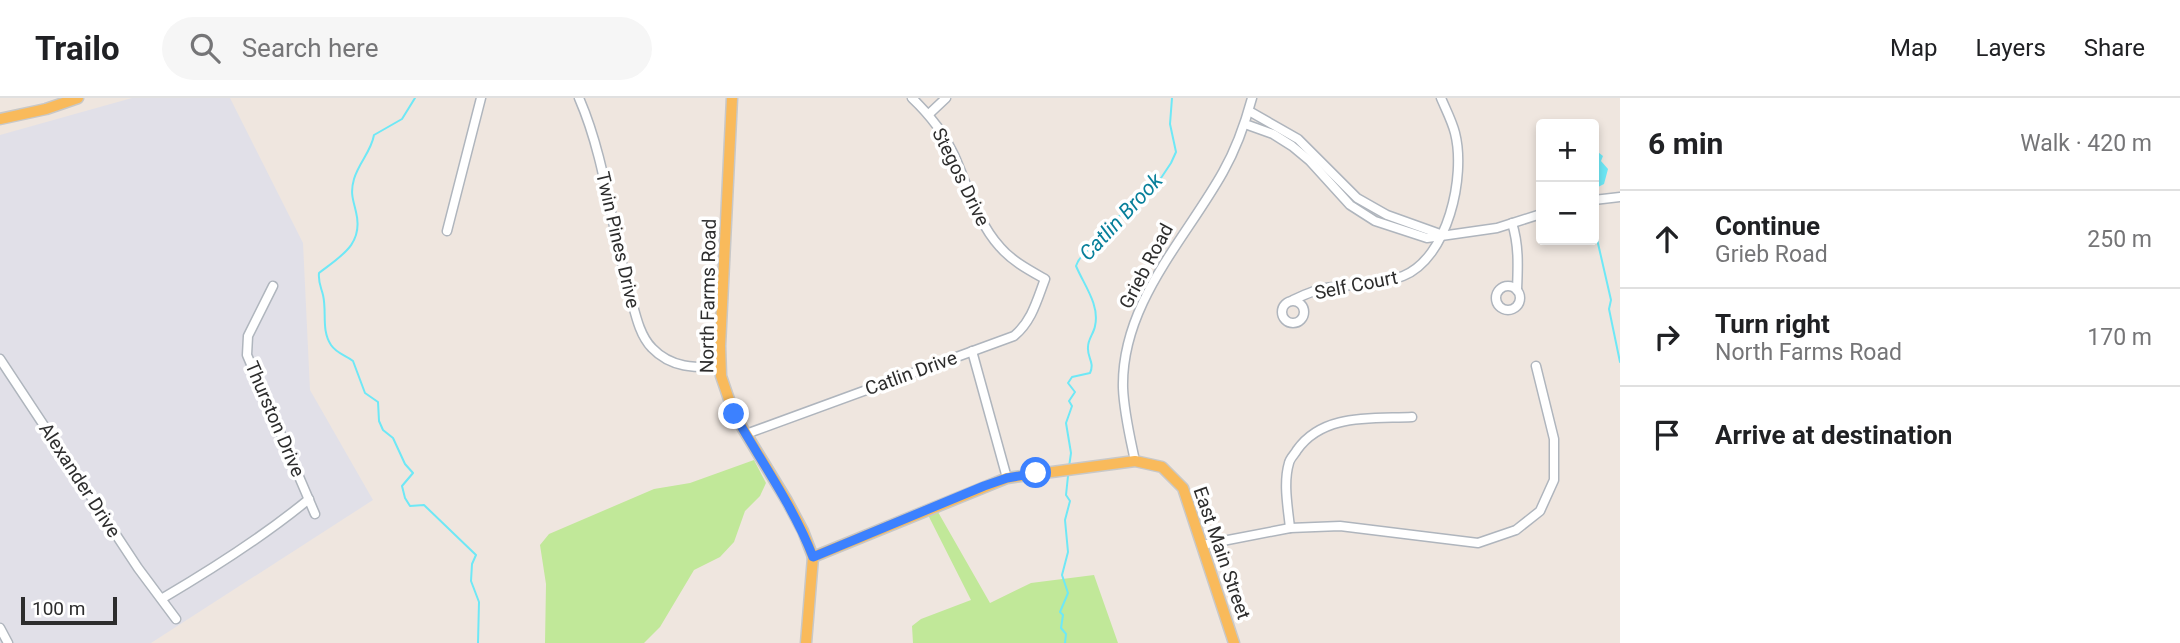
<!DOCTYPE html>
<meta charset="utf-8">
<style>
body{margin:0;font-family:Roboto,sans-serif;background:#f6f6f6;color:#202124}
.controls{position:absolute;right:21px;top:21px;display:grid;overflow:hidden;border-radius:7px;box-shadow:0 4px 10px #0003}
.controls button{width:63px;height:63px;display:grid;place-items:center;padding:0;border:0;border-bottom:2px solid #e0e0e0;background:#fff;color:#202124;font:35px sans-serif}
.scale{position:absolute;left:21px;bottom:18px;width:96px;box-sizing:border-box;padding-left:7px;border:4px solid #2d2d2d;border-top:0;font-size:19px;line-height:24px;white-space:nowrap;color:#2d2d2d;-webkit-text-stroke:5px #fff;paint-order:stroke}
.stop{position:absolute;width:21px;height:21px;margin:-16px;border:5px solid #3c81ff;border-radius:50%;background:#fff}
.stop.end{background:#3c81ff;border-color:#fff;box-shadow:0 2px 7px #0008}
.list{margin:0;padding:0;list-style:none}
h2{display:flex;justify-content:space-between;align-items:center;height:91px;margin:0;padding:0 28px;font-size:30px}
h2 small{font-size:23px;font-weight:400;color:#757577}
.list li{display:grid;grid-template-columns:46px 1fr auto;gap:21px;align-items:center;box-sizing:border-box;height:98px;padding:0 28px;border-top:2px solid #e0e0e0}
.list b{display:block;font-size:26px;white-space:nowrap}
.list p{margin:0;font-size:23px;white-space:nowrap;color:#757577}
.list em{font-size:23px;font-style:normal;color:#757577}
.icon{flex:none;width:38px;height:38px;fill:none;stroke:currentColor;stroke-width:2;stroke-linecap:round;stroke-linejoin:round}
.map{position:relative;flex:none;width:1620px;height:545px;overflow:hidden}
header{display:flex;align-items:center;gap:42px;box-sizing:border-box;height:98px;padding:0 35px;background:#fff;border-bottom:2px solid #e0e0e0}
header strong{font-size:33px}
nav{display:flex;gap:38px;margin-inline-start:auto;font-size:24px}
.search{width:490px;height:63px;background:#f6f6f6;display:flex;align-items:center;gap:18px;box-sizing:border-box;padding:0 24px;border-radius:38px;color:#757577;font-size:26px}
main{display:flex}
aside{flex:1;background:#fff}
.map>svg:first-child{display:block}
</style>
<header>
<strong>Trailo</strong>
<div class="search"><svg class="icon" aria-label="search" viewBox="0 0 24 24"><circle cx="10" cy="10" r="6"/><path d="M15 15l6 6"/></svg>Search here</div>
<nav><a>Map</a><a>Layers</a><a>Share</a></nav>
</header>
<main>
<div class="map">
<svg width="1620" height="545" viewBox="0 0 1620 545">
<rect width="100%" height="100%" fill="#efe6df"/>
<polygon fill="#e1e0e8" points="132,0 230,0 303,145 310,292 373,402 151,545 0,545 0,37"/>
<g fill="#c1e899">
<polygon points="754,362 766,385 760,398 745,413 734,444 720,459 694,472 660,529 644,545 545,545 546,486 540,447 549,436 654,391 690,385"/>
<polygon points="934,407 990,505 1031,485 1094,477 1118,545 913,545 912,528 921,521 971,502 925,411"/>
</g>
<polygon fill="#6ee8f6" points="1594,51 1603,58 1601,63 1608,71 1604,86 1594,91"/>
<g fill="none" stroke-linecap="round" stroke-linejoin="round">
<g stroke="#6ee8f6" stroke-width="2">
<path d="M 415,0 L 402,21 L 374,37 C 371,54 359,64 354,81 C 350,95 353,101 356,114 C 364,146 341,158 319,175 C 318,184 321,189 323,197 C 327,214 321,232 331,247 C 337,256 346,257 353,263 L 365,295 L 378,304 L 379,323 L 383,332 L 393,340 L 405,366 L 413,375 L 402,388 L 405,400 L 410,408 L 424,407 L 476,457 L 472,466 L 471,483 L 479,504 L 478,545"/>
<polyline points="1594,128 1611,202 1609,211 1620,264"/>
<path d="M 1069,369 L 1071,355 L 1066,325 L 1072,308 L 1069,303 L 1075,294 L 1068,285 L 1072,279 L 1090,275 C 1095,264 1087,260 1088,249 C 1088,241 1094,235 1095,228 C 1100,207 1084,187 1076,168 C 1079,159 1089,149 1099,148 L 1104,143 L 1107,130 L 1116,120 L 1138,107 L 1148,90 L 1159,83 L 1171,65 L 1176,54 L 1170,26 L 1172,0"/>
<polyline points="1065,545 1066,536 1061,530 1063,517 1060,514 1068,495 1062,477 1068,454 1065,422 1070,403 1066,397 1068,378"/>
</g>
<defs>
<g id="minor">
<path d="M 579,0 C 606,62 611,131 630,196 C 635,214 639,237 652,250 C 671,270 695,270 721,269"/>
<polyline points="1249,13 1298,41 1357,100 1387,117 1440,136"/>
<polyline points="929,16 946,0"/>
<polyline points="1245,26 1273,36 1292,48 1310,63 1350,107 1375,123 1427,140 1497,130 1541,116"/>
<polyline points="1594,102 1620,99"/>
<path d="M 1512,125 C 1519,147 1518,168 1517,192"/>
<polyline points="447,133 481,0"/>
<polyline points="273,188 248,238 247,257 315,416"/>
<circle cx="1508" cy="200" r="12"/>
<path d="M 1293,202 C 1306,196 1319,190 1334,189 C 1357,186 1380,187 1403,178 C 1448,160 1466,78 1455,35 C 1452,23 1446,12 1441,0"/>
<circle cx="1293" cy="214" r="11"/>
<polyline points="972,253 1007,380"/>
<polyline points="0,261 138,470 176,521"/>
<path d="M 746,336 L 1014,238 C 1032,223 1037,202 1045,181 C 1029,172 1012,163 1000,149 C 977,124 968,88 954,57 C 944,35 929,16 912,0"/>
<path d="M 1135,363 C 1130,339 1124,315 1123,290 C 1121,206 1185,142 1223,74 C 1236,51 1245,26 1252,0"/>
<path d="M 1290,430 C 1288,410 1283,385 1289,365 C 1290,360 1295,356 1297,352 C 1323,315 1372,321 1412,319"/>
<polyline points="1202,447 1290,430 1340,428 1478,445 1516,432 1540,413 1554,382 1554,341 1536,268"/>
<path d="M 163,500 C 214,470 263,439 309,401"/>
<polyline points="0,530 8,545"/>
</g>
<g id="major">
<polyline points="732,0 720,248 721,278 734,316 787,403 803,433 813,459 806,545"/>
<polyline points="0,21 46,11 78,0"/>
<polyline points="813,459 1007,380 1135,363 1162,369 1183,390 1234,545"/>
</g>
</defs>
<use href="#minor" stroke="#afb5bd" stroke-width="11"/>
<use href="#major" stroke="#c8c8c8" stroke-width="13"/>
<use href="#minor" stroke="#fff" stroke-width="8"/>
<use href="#major" stroke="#f9ba5b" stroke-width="10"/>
</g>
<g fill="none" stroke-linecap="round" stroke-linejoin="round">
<path stroke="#3c81ff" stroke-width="9" d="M 734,316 C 761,363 793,408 813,459 L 984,388 L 1007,380 L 1036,375"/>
</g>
<g text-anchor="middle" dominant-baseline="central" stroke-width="7" stroke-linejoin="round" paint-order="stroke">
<g font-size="19" fill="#2d2d2d" stroke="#fff">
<text transform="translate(961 79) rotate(64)">Stegos Drive</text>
<text transform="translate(618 142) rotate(77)">Twin Pines Drive</text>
<text transform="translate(1146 168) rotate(-62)">Grieb Road</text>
<text transform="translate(1356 187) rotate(-11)">Self Court</text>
<text transform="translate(708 198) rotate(-89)">North Farms Road</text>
<text transform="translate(911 275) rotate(-20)">Catlin Drive</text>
<text transform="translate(275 321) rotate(67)">Thurston Drive</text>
<text transform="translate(80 382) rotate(57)">Alexander Drive</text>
<text transform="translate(1222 455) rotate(71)">East Main Street</text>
</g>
<g font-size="21" font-style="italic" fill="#077f9a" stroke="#fff">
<text transform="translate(1121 119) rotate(-47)">Catlin Brook</text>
</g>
</g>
</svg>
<div class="controls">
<button>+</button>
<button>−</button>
</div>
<div class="scale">100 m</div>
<div class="stop" style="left:1036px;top:375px"></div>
<div class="stop end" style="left:734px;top:316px"></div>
</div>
<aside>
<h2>6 min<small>Walk · 420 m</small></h2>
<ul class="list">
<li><svg class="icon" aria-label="ahead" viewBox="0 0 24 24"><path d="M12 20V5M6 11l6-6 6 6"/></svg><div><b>Continue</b><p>Grieb Road</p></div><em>250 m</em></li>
<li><svg class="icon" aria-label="right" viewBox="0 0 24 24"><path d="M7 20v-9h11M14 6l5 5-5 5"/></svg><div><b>Turn right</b><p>North Farms Road</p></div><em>170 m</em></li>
<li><svg class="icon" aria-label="arrive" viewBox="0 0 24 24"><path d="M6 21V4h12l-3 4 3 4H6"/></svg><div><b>Arrive at destination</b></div></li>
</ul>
</aside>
</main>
